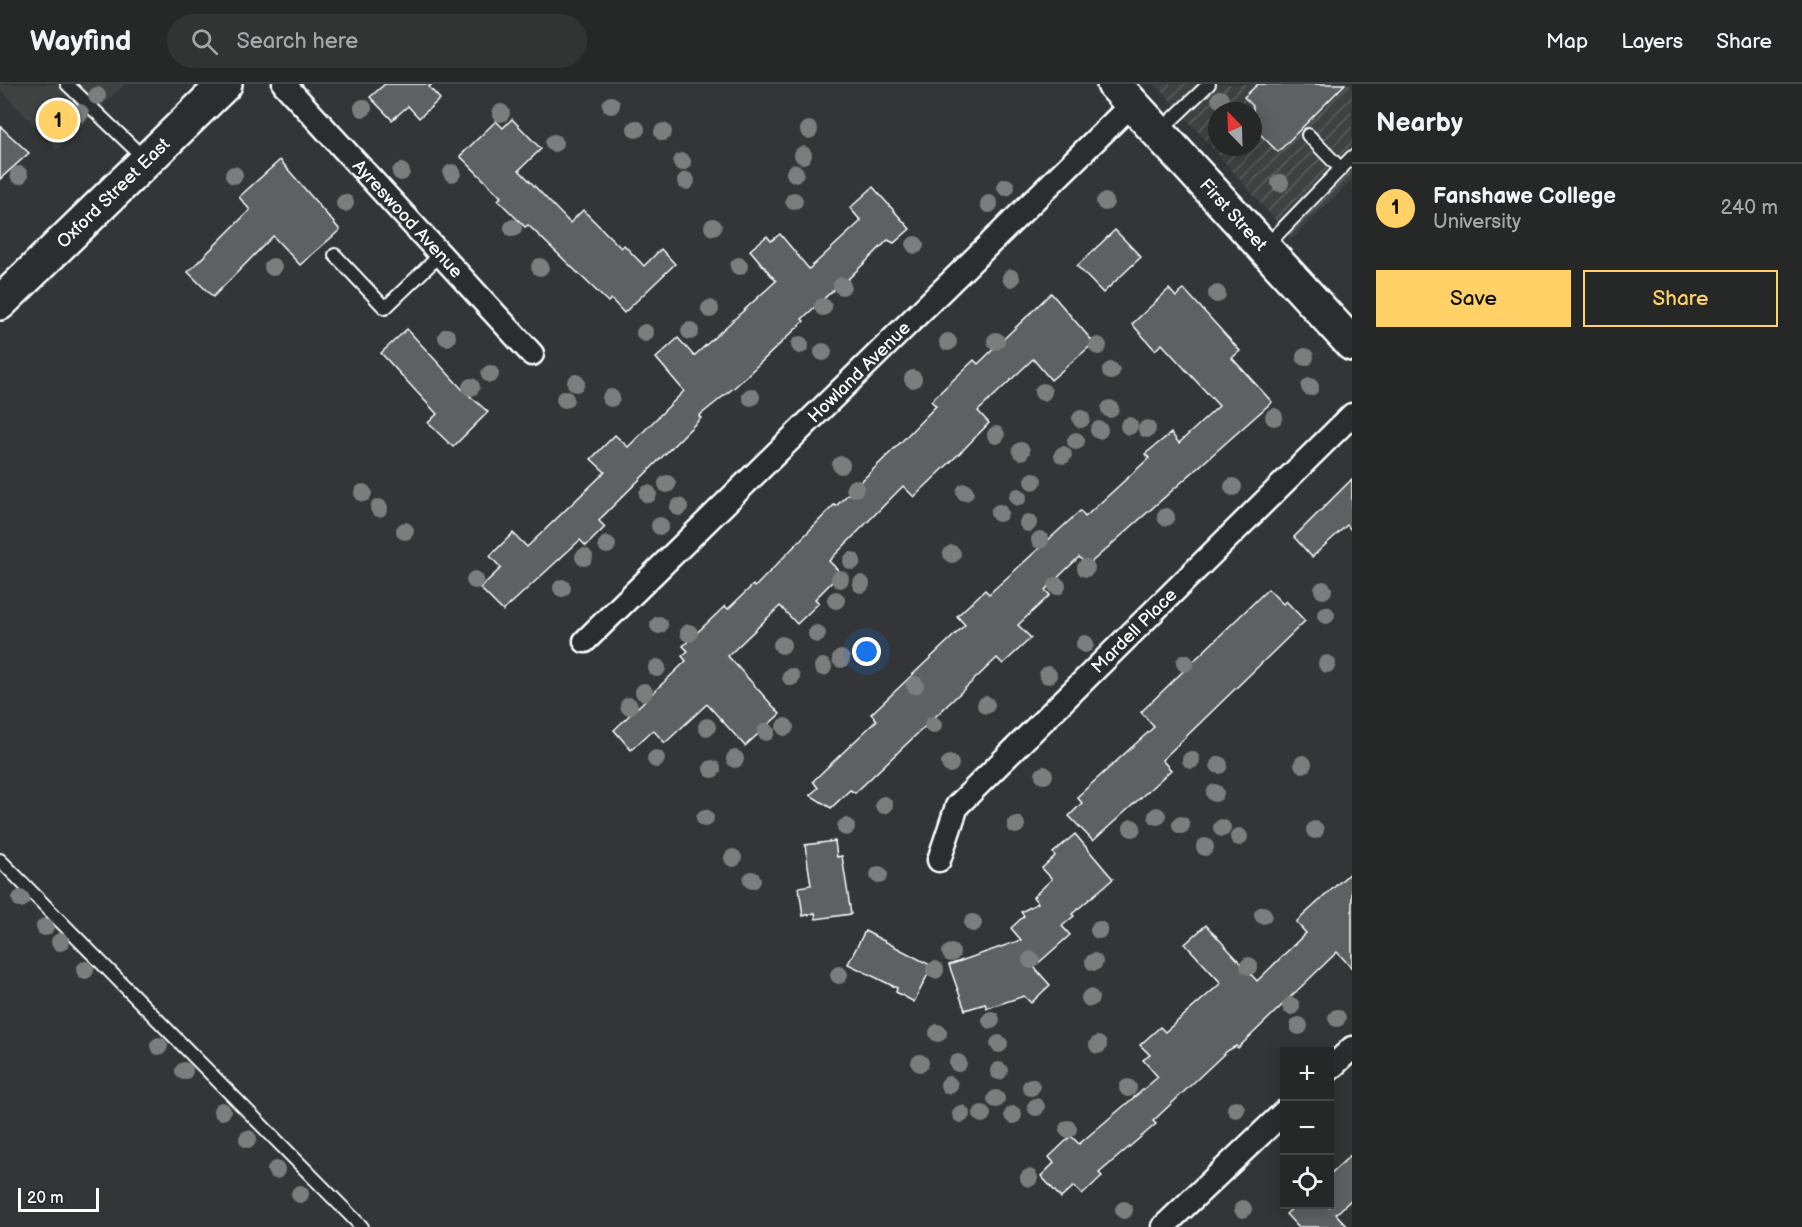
<!DOCTYPE html>
<meta charset="utf-8">
<style>
body{margin:0;font-family:"Balsamiq Sans",sans-serif;background:#323434;color:#f1f3f6}
.controls{position:absolute;right:18px;bottom:18px;display:grid;overflow:hidden;border-radius:0px;box-shadow:0 3px 15px #0003}
.controls button{width:54px;height:54px;display:grid;place-items:center;padding:0;border:0;border-bottom:2px solid #424445;background:#262828;color:#f1f3f6;font:30px sans-serif}
.compass{position:absolute;left:1208px;top:18px;width:54px;height:54px;border-radius:50%;background:#262828;box-shadow:0 3px 15px #0003;rotate:337deg}
.scale{position:absolute;left:18px;bottom:15px;width:81px;box-sizing:border-box;padding-left:6px;border:3px solid #fff;border-top:0;font-size:16px;line-height:21px;white-space:nowrap;color:#fff;-webkit-text-stroke:4px #2a2d2e;paint-order:stroke}
.you{position:absolute;left:867px;top:568px;width:21px;height:21px;margin:-15px;border:4px solid #fff;border-radius:50%;background:#1a73e8;box-shadow:0 0 0 9px #1a73e833}
.badge{display:grid;place-items:center;width:39px;height:39px;border-radius:50%;background:#ffd166;color:#111;font-size:20px;font-weight:700}
.pin{position:absolute;translate:-50% -50%;border:3px solid #fff;box-shadow:0 2px 6px #0006}
.list{margin:0;padding:0;list-style:none}
h2{display:flex;justify-content:space-between;align-items:center;height:78px;margin:0;padding:0 24px;font-size:26px}
h2 small{font-size:20px;font-weight:400;color:#a4a6a8}
.list li{display:grid;grid-template-columns:39px 1fr auto;gap:18px;align-items:center;box-sizing:border-box;height:90px;padding:0 24px;border-top:2px solid #424445}
.list b{display:block;font-size:22px;white-space:nowrap}
.list p{margin:0;font-size:20px;white-space:nowrap;color:#a4a6a8}
.list em{font-size:20px;font-style:normal;color:#a4a6a8}
.actions{display:flex;gap:12px;padding:18px 24px}
.actions a{flex:1;padding:14px 0;border:2px solid #ffd166;border-radius:0px;text-align:center;font-size:21px;color:#ffd166}
.actions .main{background:#ffd166;color:#111}
.icon{flex:none;width:33px;height:33px;fill:none;stroke:currentColor;stroke-width:2;stroke-linecap:round;stroke-linejoin:round}
.map{position:relative;flex:none;width:1352px;height:1143px;overflow:hidden}
header{display:flex;align-items:center;gap:36px;box-sizing:border-box;height:84px;padding:0 30px;background:#262828;border-bottom:2px solid #424445}
header strong{font-size:28px}
nav{display:flex;gap:33px;margin-inline-start:auto;font-size:21px}
.search{width:420px;height:54px;background:#323434;display:flex;align-items:center;gap:15px;box-sizing:border-box;padding:0 21px;border-radius:33px;color:#a4a6a8;font-size:22px}
main{display:flex}
aside{flex:1;background:#262828}
.map>svg:first-child{display:block}
</style>
<header>
<strong>Wayfind</strong>
<div class="search"><svg class="icon" aria-label="search" viewBox="0 0 24 24"><circle cx="10" cy="10" r="6"/><path d="M15 15l6 6"/></svg>Search here</div>
<nav><a>Map</a><a>Layers</a><a>Share</a></nav>
</header>
<main>
<div class="map">
<svg width="1352" height="1143" viewBox="0 0 1352 1143">
<defs>
<pattern id="industrial-furrows" width="10" height="10" patternUnits="userSpaceOnUse" patternTransform="scale(1.5)"><rect width="10" height="10" fill="#404243"/><path d="M-1 1l2-2M0 10L10 0M9 11l2-2" fill="none" stroke="#5d5e5f"/></pattern>
</defs>
<rect width="100%" height="100%" fill="#333536"/>
<filter id="ink" filterUnits="userSpaceOnUse"><feTurbulence type="fractalNoise" baseFrequency=".0167" numOctaves="2"/><feDisplacementMap in="SourceGraphic" scale="12" xChannelSelector="R" yChannelSelector="G"/><feConvolveMatrix kernelMatrix="1 2 1 2 8 2 1 2 1" color-interpolation-filters="sRGB"/></filter>
<g filter="url(#ink)">
<polygon fill="#404243" points="0,0 125,0 57,66 0,5"/>
<path fill="url(#industrial-furrows)" fill-rule="evenodd" d="M 1156,0 L 1352,0 L 1352,96 L 1292,155 ZM 1217,27 L 1253,27 L 1253,63 L 1217,63 Z"/>
<g fill="#5f6162" stroke="#fff" stroke-width="1.5">
<polygon points="385,0 432,0 429,3 440,15 419,34 408,22 392,36 370,13"/>
<polygon points="1258,0 1345,0 1278,68 1253,43 1253,22 1244,13"/>
<polygon points="512,35 541,65 519,86 570,139 583,126 621,164 624,161 644,182 661,165 675,180 624,229 611,215 608,218 528,141 525,143 498,116 501,113 460,72 496,37 503,44"/>
<polygon points="0,42 29,69 0,95"/>
<polygon points="280,76 340,146 300,181 273,152 213,213 188,188 250,126 239,113"/>
<polygon points="873,103 910,145 894,159 888,156 845,198 843,197 802,235 804,237 736,302 699,332 701,334 601,434 599,437 605,443 586,462 580,456 503,527 480,504 501,484 490,472 513,449 527,463 605,388 591,375 615,351 628,363 684,307 656,274 678,254 694,272 776,197 750,166 767,152 771,157 780,150 809,185 861,137 850,124"/>
<polygon points="1115,146 1141,173 1103,209 1077,182"/>
<polygon points="1169,205 1176,213 1184,205 1240,267 1232,274 1272,318 1087,482 1079,473 1045,506 1050,511 1018,541 1031,554 1003,580 997,574 855,709 850,706 831,724 810,711 818,704 813,697 877,636 871,630 965,541 957,532 985,506 989,510 1080,427 1085,433 1149,374 1145,370 1171,349 1179,359 1219,322 1162,260 1155,266 1132,240"/>
<polygon points="1051,209 1094,259 1051,296 1033,275 978,327 989,339 965,364 914,413 903,402 829,477 841,489 815,515 819,519 797,540 780,522 728,572 780,630 745,662 707,620 665,659 653,646 631,666 614,646 686,577 682,572 688,567 683,562 725,522 728,525 753,501 755,503 834,421 836,422 904,355 936,322 931,317 974,276 978,280"/>
<polygon points="407,245 462,305 488,328 453,363 428,339 437,330 381,269"/>
<polygon points="1352,395 1352,447 1347,441 1312,473 1294,453"/>
<polygon points="1268,505 1283,520 1286,517 1305,537 1162,676 1171,686 1093,757 1069,732 1082,719 1077,713 1154,643 1141,628"/>
<polygon points="1075,750 1113,795 1072,830 1074,832 1062,842 1070,851 1034,883 1050,901 1031,919 1024,912 987,924 985,920 965,926 949,881 1021,856 1011,844 1024,832 1021,828 1038,819 1033,813 1052,795 1042,784 1055,772 1053,769"/>
<polygon points="835,757 837,773 842,772 851,830 816,835 815,829 803,832 799,803 811,801 805,761"/>
<polygon points="1352,787 1352,884 1337,868 1238,964 1236,962 1227,967 1153,1037 1156,1040 1099,1089 1102,1092 1082,1111 1074,1102 1061,1114 1041,1092 1054,1079 1049,1073 1071,1052 1079,1060 1158,993 1143,976 1150,971 1140,961 1160,943 1165,948 1221,899 1185,860 1206,841 1257,897 1306,849 1296,838"/>
<polygon points="865,847 932,882 914,918 896,908 897,904 848,880"/>
<polygon points="1352,1070 1352,1115 1336,1130 1348,1143 1298,1143 1286,1130 1297,1120 1327,1120 1329,1123 1329,1091"/>
</g>
<g fill="none" stroke-linecap="round" stroke-linejoin="round">
<defs>
<g id="lane">
<polyline points="67,0 146,76"/>
<polyline points="1160,47 1209,0"/>
<polyline points="1308,51 1341,85"/>
<polyline points="1265,163 1352,73"/>
<polyline points="335,171 385,224 440,171"/>
<polyline points="0,776 362,1143"/>
</g>
<g id="street">
<path id="s1" d="M 284,0 L 532,270"/>
<path id="s2" d="M 585,557 L 1133,19"/>
<path id="s3" d="M 939,776 L 957,722 L 1352,331"/>
<polyline points="1330,985 1352,964"/>
<polyline points="1163,1143 1284,1028"/>
</g>
<g id="secondary">
<path id="s4" d="M 1114,0 L 1352,260"/>
<path id="s5" d="M 0,219 L 225,0"/>
</g>
</defs>
<use href="#lane" stroke="#fff" stroke-width="16"/>
<use href="#street" stroke="#fff" stroke-width="27"/>
<use href="#secondary" stroke="#fff" stroke-width="38"/>
<use href="#lane" stroke="#2a2d2e" stroke-width="12"/>
<use href="#street" stroke="#2a2d2e" stroke-width="22"/>
<use href="#secondary" stroke="#2a2d2e" stroke-width="33"/>
</g>
<g fill="#7c7e7e">
<circle cx="97" cy="12" r="9"/>
<circle cx="1220" cy="15" r="9"/>
<circle cx="611" cy="21" r="9"/>
<circle cx="363" cy="24" r="9"/>
<circle cx="80" cy="29" r="9"/>
<circle cx="501" cy="29" r="9"/>
<circle cx="636" cy="45" r="9"/>
<circle cx="809" cy="46" r="9"/>
<circle cx="663" cy="48" r="9"/>
<circle cx="554" cy="59" r="9"/>
<circle cx="803" cy="71" r="9"/>
<circle cx="682" cy="78" r="9"/>
<circle cx="401" cy="88" r="9"/>
<circle cx="452" cy="89" r="9"/>
<circle cx="795" cy="89" r="9"/>
<circle cx="19" cy="91" r="9"/>
<circle cx="234" cy="91" r="9"/>
<circle cx="686" cy="97" r="9"/>
<circle cx="1280" cy="99" r="9"/>
<circle cx="1006" cy="103" r="9"/>
<circle cx="794" cy="117" r="9"/>
<circle cx="1105" cy="118" r="9"/>
<circle cx="345" cy="119" r="9"/>
<circle cx="989" cy="120" r="9"/>
<circle cx="713" cy="143" r="9"/>
<circle cx="513" cy="144" r="9"/>
<circle cx="915" cy="161" r="9"/>
<circle cx="739" cy="182" r="9"/>
<circle cx="273" cy="183" r="9"/>
<circle cx="540" cy="183" r="9"/>
<circle cx="1011" cy="194" r="9"/>
<circle cx="842" cy="202" r="9"/>
<circle cx="1217" cy="210" r="9"/>
<circle cx="823" cy="223" r="9"/>
<circle cx="710" cy="225" r="9"/>
<circle cx="690" cy="247" r="9"/>
<circle cx="645" cy="249" r="9"/>
<circle cx="447" cy="253" r="9"/>
<circle cx="996" cy="257" r="9"/>
<circle cx="948" cy="258" r="9"/>
<circle cx="800" cy="261" r="9"/>
<circle cx="1098" cy="262" r="9"/>
<circle cx="823" cy="268" r="9"/>
<circle cx="1305" cy="273" r="9"/>
<circle cx="1111" cy="287" r="9"/>
<circle cx="490" cy="290" r="9"/>
<circle cx="913" cy="295" r="9"/>
<circle cx="576" cy="299" r="9"/>
<circle cx="471" cy="303" r="9"/>
<circle cx="1310" cy="303" r="9"/>
<circle cx="1043" cy="308" r="9"/>
<circle cx="751" cy="313" r="9"/>
<circle cx="611" cy="314" r="9"/>
<circle cx="565" cy="315" r="9"/>
<circle cx="1110" cy="325" r="9"/>
<circle cx="1274" cy="333" r="9"/>
<circle cx="1081" cy="335" r="9"/>
<circle cx="1129" cy="342" r="9"/>
<circle cx="1147" cy="345" r="9"/>
<circle cx="1099" cy="346" r="9"/>
<circle cx="996" cy="351" r="9"/>
<circle cx="1076" cy="357" r="9"/>
<circle cx="1021" cy="367" r="9"/>
<circle cx="1063" cy="371" r="9"/>
<circle cx="841" cy="381" r="9"/>
<circle cx="1033" cy="397" r="9"/>
<circle cx="667" cy="400" r="9"/>
<circle cx="1233" cy="403" r="9"/>
<circle cx="855" cy="404" r="9"/>
<circle cx="965" cy="408" r="9"/>
<circle cx="363" cy="409" r="9"/>
<circle cx="648" cy="410" r="9"/>
<circle cx="1018" cy="413" r="9"/>
<circle cx="679" cy="423" r="9"/>
<circle cx="379" cy="424" r="9"/>
<circle cx="999" cy="429" r="9"/>
<circle cx="1166" cy="433" r="9"/>
<circle cx="1028" cy="439" r="9"/>
<circle cx="660" cy="442" r="9"/>
<circle cx="405" cy="447" r="9"/>
<circle cx="1040" cy="456" r="9"/>
<circle cx="607" cy="461" r="9"/>
<circle cx="952" cy="470" r="9"/>
<circle cx="584" cy="473" r="9"/>
<circle cx="852" cy="477" r="9"/>
<circle cx="1086" cy="484" r="9"/>
<circle cx="840" cy="495" r="9"/>
<circle cx="475" cy="496" r="9"/>
<circle cx="861" cy="500" r="9"/>
<circle cx="1057" cy="502" r="9"/>
<circle cx="562" cy="504" r="9"/>
<circle cx="1323" cy="506" r="9"/>
<circle cx="836" cy="516" r="9"/>
<circle cx="1326" cy="531" r="9"/>
<circle cx="659" cy="541" r="9"/>
<circle cx="689" cy="549" r="9"/>
<circle cx="817" cy="550" r="9"/>
<circle cx="1085" cy="560" r="9"/>
<circle cx="782" cy="561" r="9"/>
<circle cx="841" cy="575" r="9"/>
<circle cx="1185" cy="579" r="9"/>
<circle cx="1327" cy="580" r="9"/>
<circle cx="823" cy="583" r="9"/>
<circle cx="657" cy="584" r="9"/>
<circle cx="1048" cy="591" r="9"/>
<circle cx="791" cy="593" r="9"/>
<circle cx="915" cy="601" r="9"/>
<circle cx="644" cy="608" r="9"/>
<circle cx="986" cy="621" r="9"/>
<circle cx="629" cy="622" r="9"/>
<circle cx="933" cy="641" r="9"/>
<circle cx="707" cy="643" r="9"/>
<circle cx="785" cy="643" r="9"/>
<circle cx="766" cy="648" r="9"/>
<circle cx="656" cy="675" r="9"/>
<circle cx="735" cy="675" r="9"/>
<circle cx="1191" cy="676" r="9"/>
<circle cx="950" cy="680" r="9"/>
<circle cx="1303" cy="680" r="9"/>
<circle cx="1219" cy="681" r="9"/>
<circle cx="712" cy="685" r="9"/>
<circle cx="1044" cy="691" r="9"/>
<circle cx="1215" cy="709" r="9"/>
<circle cx="884" cy="721" r="9"/>
<circle cx="1157" cy="732" r="9"/>
<circle cx="705" cy="734" r="9"/>
<circle cx="1016" cy="741" r="9"/>
<circle cx="1181" cy="741" r="9"/>
<circle cx="846" cy="743" r="9"/>
<circle cx="1132" cy="744" r="9"/>
<circle cx="1222" cy="744" r="9"/>
<circle cx="1315" cy="746" r="9"/>
<circle cx="1239" cy="753" r="9"/>
<circle cx="1205" cy="763" r="9"/>
<circle cx="733" cy="774" r="9"/>
<circle cx="879" cy="791" r="9"/>
<circle cx="752" cy="796" r="9"/>
<circle cx="21" cy="815" r="9"/>
<circle cx="1263" cy="831" r="9"/>
<circle cx="973" cy="839" r="9"/>
<circle cx="45" cy="843" r="9"/>
<circle cx="1099" cy="846" r="9"/>
<circle cx="60" cy="858" r="9"/>
<circle cx="951" cy="869" r="9"/>
<circle cx="1031" cy="876" r="9"/>
<circle cx="1094" cy="878" r="9"/>
<circle cx="1249" cy="882" r="9"/>
<circle cx="85" cy="886" r="9"/>
<circle cx="935" cy="886" r="9"/>
<circle cx="839" cy="891" r="9"/>
<circle cx="1090" cy="914" r="9"/>
<circle cx="1291" cy="922" r="9"/>
<circle cx="1337" cy="934" r="9"/>
<circle cx="991" cy="936" r="9"/>
<circle cx="1299" cy="942" r="9"/>
<circle cx="938" cy="949" r="9"/>
<circle cx="999" cy="960" r="9"/>
<circle cx="1098" cy="961" r="9"/>
<circle cx="159" cy="962" r="9"/>
<circle cx="920" cy="979" r="9"/>
<circle cx="958" cy="979" r="9"/>
<circle cx="184" cy="987" r="9"/>
<circle cx="999" cy="987" r="9"/>
<circle cx="949" cy="1001" r="9"/>
<circle cx="1031" cy="1003" r="9"/>
<circle cx="1128" cy="1004" r="9"/>
<circle cx="996" cy="1015" r="9"/>
<circle cx="1036" cy="1023" r="9"/>
<circle cx="1236" cy="1025" r="9"/>
<circle cx="222" cy="1027" r="9"/>
<circle cx="961" cy="1030" r="9"/>
<circle cx="982" cy="1030" r="9"/>
<circle cx="1013" cy="1031" r="9"/>
<circle cx="1068" cy="1045" r="9"/>
<circle cx="248" cy="1055" r="9"/>
<circle cx="276" cy="1086" r="9"/>
<circle cx="1029" cy="1094" r="9"/>
<circle cx="300" cy="1110" r="9"/>
<circle cx="1243" cy="1125" r="9"/>
<circle cx="1124" cy="1126" r="9"/>
</g>
</g>
<g text-anchor="middle" dominant-baseline="central" stroke-width="4.5" stroke-linejoin="round" paint-order="stroke">
<g font-size="18" fill="#fff" stroke="#2a2d2e">
<text stroke="none"><textPath href="#s5" startOffset="158">Oxford Street East</textPath></text>
<text stroke="none"><textPath href="#s4" startOffset="177">First Street</textPath></text>
<text stroke="none"><textPath href="#s1" startOffset="183">Ayreswood Avenue</textPath></text>
<text stroke="none"><textPath href="#s2" startOffset="384">Howland Avenue</textPath></text>
<text stroke="none"><textPath href="#s3" startOffset="306">Mardell Place</textPath></text>
</g>
</g>
</svg>
<div class="controls">
<button>+</button>
<button>−</button>
<button><svg class="icon" aria-label="locate" viewBox="0 0 24 24"><circle cx="12" cy="12" r="6"/><path d="M12 2v4M12 18v4M2 12h4M18 12h4"/></svg></button>
</div>
<svg class="compass" viewBox="-18 -18 36 36"><path d="M0-13l5 13h-10z" fill="#e53935"/><path d="M0 13l5-13h-10z" fill="#a4a6a8"/></svg>
<div class="scale">20 m</div>
<div class="you"></div>
<div class="pin badge" style="left:58px;top:36px">1</div>
</div>
<aside>
<h2>Nearby<small></small></h2>
<ul class="list">
<li><span class="badge">1</span><div><b>Fanshawe College</b><p>University</p></div><em>240 m</em></li>
</ul>
<div class="actions"><a class="main">Save</a><a>Share</a></div>
</aside>
</main>
